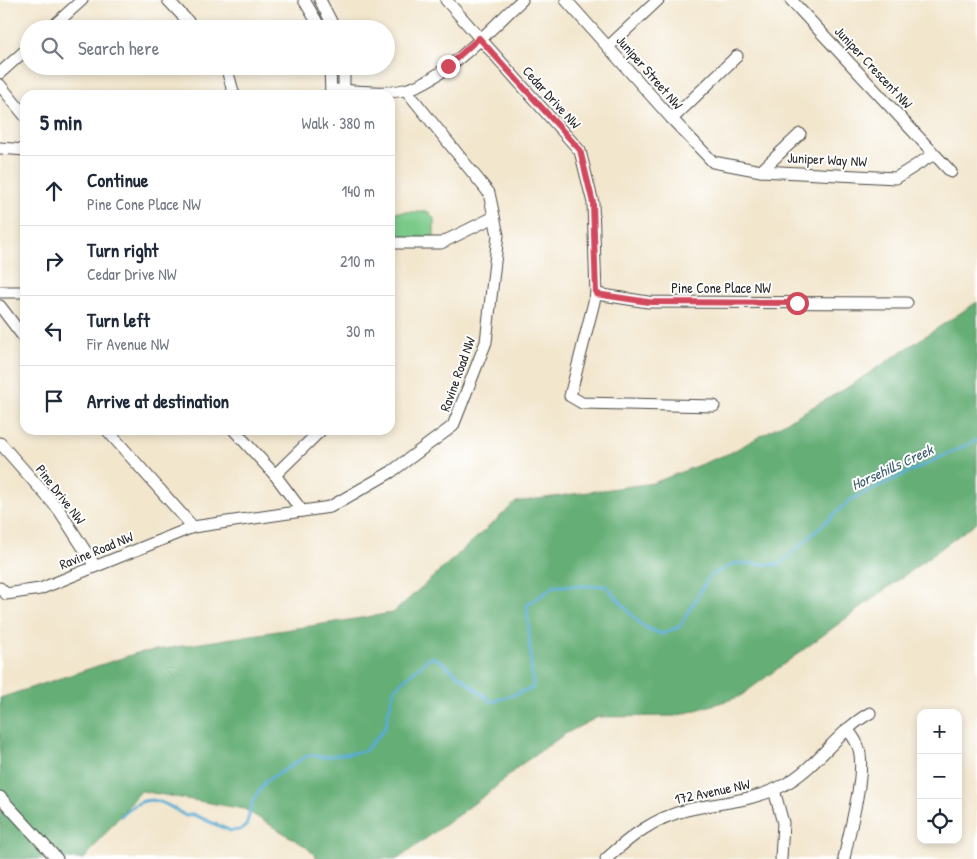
<!DOCTYPE html>
<meta charset="utf-8">
<style>
body{margin:0;font-family:"Patrick Hand",sans-serif;background:#f2f2f3;color:#1f2937}
.controls{position:absolute;right:15px;bottom:15px;display:grid;overflow:hidden;border-radius:10px;box-shadow:0 2px 8px #0003}
.controls button{width:45px;height:45px;display:grid;place-items:center;padding:0;border:0;border-bottom:1px solid #e0e1e3;background:#fff;color:#1f2937;font:25px sans-serif}
.stop{position:absolute;width:15px;height:15px;margin:-11px;border:4px solid #d1495b;border-radius:50%;background:#fff}
.stop.end{background:#d1495b;border-color:#fff;box-shadow:0 1px 5px #0008}
.list{margin:0;padding:0;list-style:none}
h2{display:flex;justify-content:space-between;align-items:center;height:65px;margin:0;padding:0 20px;font-size:21px}
h2 small{font-size:16px;font-weight:400;color:#747a83}
.list li{display:grid;grid-template-columns:32px 1fr auto;gap:15px;align-items:center;box-sizing:border-box;height:70px;padding:0 20px;border-top:1px solid #e0e1e3}
.list b{display:block;font-size:19px;white-space:nowrap}
.list p{margin:0;font-size:16px;white-space:nowrap;color:#747a83}
.list em{font-size:16px;font-style:normal;color:#747a83}
.icon{flex:none;width:28px;height:28px;fill:none;stroke:currentColor;stroke-width:2;stroke-linecap:round;stroke-linejoin:round}
.map{position:relative;flex:none;width:977px;height:859px;overflow:hidden}
.search{position:absolute;background:#fff;box-shadow:0 2px 8px #0003;left:20px;top:20px;width:375px;height:55px;display:flex;align-items:center;gap:12px;box-sizing:border-box;padding:0 18px;border-radius:28px;color:#747a83;font-size:19px}
.panel{position:absolute;background:#fff;box-shadow:0 2px 8px #0003;left:20px;top:90px;width:375px;height:345px;border-radius:15px}
.map>svg:first-child{display:block}
</style>
<div class="map">
<svg width="977" height="859" viewBox="0 0 977 859">
<rect width="100%" height="100%" fill="#fff"/>
<filter id="ink" filterUnits="userSpaceOnUse"><feTurbulence type="fractalNoise" baseFrequency=".02" numOctaves="2"/><feDisplacementMap in="SourceGraphic" scale="10" xChannelSelector="R" yChannelSelector="G"/><feConvolveMatrix kernelMatrix="1 2 1 2 8 2 1 2 1" color-interpolation-filters="sRGB"/></filter>
<filter id="wash" filterUnits="userSpaceOnUse"><feTurbulence type="fractalNoise" baseFrequency=".0096" numOctaves="4" result="noise"/><feDisplacementMap in="SourceGraphic" scale="20" xChannelSelector="R" yChannelSelector="G"/><feGaussianBlur stdDeviation="1.12" result="paint"/><feColorMatrix in="noise" values="0 0 0 0 0 0 0 0 0 0 0 0 0 0 0 0 0 1.4 0 .05"/><feComposite in="paint" operator="in"/></filter>
<g filter="url(#wash)">
<rect width="100%" height="100%" fill="#f2e6cd"/>
<polygon fill="#7cca8a" stroke="#547a5a" points="390,212 429,212 434,219 434,238 390,238"/>
<polygon fill="#65ae76" stroke="#486c50" points="977,302 977,522 739,697 676,716 598,717 565,734 519,766 491,791 398,859 318,859 305,846 244,809 141,791 84,859 0,859 0,698 137,653 393,613 516,502 653,483 730,453 845,389"/>
<g fill="none" stroke-linecap="round" stroke-linejoin="round">
<path stroke="#59acd4" stroke-width="3" d="M 121,816 C 146,791 159,799 186,816 L 192,814 L 231,831 L 240,830 L 246,826 L 253,800 L 266,781 L 309,755 L 325,757 L 365,751 L 385,728 L 394,689 L 430,657 L 438,659 L 492,702 L 533,688 L 527,605 L 555,586 L 606,586 L 642,626 L 661,634 L 679,627 L 710,576 L 735,563 L 779,565 L 850,500 L 977,440"/>
</g>
</g>
<g filter="url(#ink)">
<g fill="none" stroke-linecap="round" stroke-linejoin="round">
<defs>
<g id="minor">
<polyline points="168,0 195,29"/>
<polyline points="304,0 321,29"/>
<polyline points="320,0 335,29"/>
<polyline points="446,0 580,151 593,203 596,294 570,396 582,403 714,406"/>
<polyline points="566,0 672,119 713,162 761,171 896,178 934,154"/>
<polyline points="791,0 951,172"/>
<polyline points="50,29 82,0"/>
<polyline points="608,47 658,0"/>
<polyline points="226,66 234,95"/>
<polyline points="330,66 331,95"/>
<polyline points="344,66 344,95"/>
<polyline points="0,73 29,47"/>
<polyline points="0,85 25,116"/>
<path d="M 331,90 C 354,90 380,95 404,90 C 443,82 492,27 522,0"/>
<polyline points="672,119 737,56"/>
<polyline points="0,148 25,150"/>
<polyline points="761,171 800,134"/>
<polyline points="390,243 441,243 494,217"/>
<polyline points="0,292 25,292"/>
<polyline points="596,294 648,302 907,303"/>
<polyline points="0,306 25,339"/>
<polyline points="107,430 193,527"/>
<polyline points="234,430 275,475 302,511"/>
<polyline points="0,443 59,510 95,566"/>
<polyline points="275,475 321,430"/>
<polyline points="0,588 6,594 40,589 193,527 330,507 391,472 453,426 486,342 498,235 489,193 406,90"/>
<polyline points="774,790 783,823 781,859"/>
<polyline points="0,797 57,859"/>
<path d="M 606,859 C 630,837 654,818 687,810 C 719,802 751,802 782,786 C 817,768 836,732 870,713"/>
<path d="M 844,859 C 849,830 866,776 859,749 C 857,741 852,735 847,729"/>
</g>
</defs>
<use href="#minor" stroke="#494743" stroke-width="13"/>
<use href="#minor" stroke="#fff" stroke-width="11"/>
</g>
</g>
<g fill="none" stroke-linecap="round" stroke-linejoin="round" filter="url(#ink)">
<polyline stroke="#d1495b" stroke-width="6" points="448,66 479,38 580,150 593,203 596,294 648,302 797,303"/>
</g>
<g text-anchor="middle" dominant-baseline="central" stroke-width="4" stroke-linejoin="round" paint-order="stroke">
<g font-size="14" fill="#2b2b2b" stroke="#fff">
<text transform="translate(874 67) rotate(47)">Juniper Crescent NW</text>
<text transform="translate(650 72) rotate(49)">Juniper Street NW</text>
<text transform="translate(552 97) rotate(48)">Cedar Drive NW</text>
<text transform="translate(827 159) rotate(3)">Juniper Way NW</text>
<text x="721" y="287">Pine Cone Place NW</text>
<text transform="translate(457 374) rotate(-70)">Ravine Road NW</text>
<text transform="translate(61 494) rotate(52)">Pine Drive NW</text>
<text transform="translate(96 550) rotate(-22)">Ravine Road NW</text>
<text transform="translate(712 791) rotate(-12)">172 Avenue NW</text>
</g>
<g font-size="15" font-style="italic" fill="#3d5f6f" stroke="#fff">
<text transform="translate(892 467) rotate(-25)">Horsehills Creek</text>
</g>
</g>
</svg>
<div class="controls">
<button>+</button>
<button>−</button>
<button><svg class="icon" aria-label="locate" viewBox="0 0 24 24"><circle cx="12" cy="12" r="6"/><path d="M12 2v4M12 18v4M2 12h4M18 12h4"/></svg></button>
</div>
<div class="stop" style="left:797px;top:303px"></div>
<div class="stop end" style="left:448px;top:66px"></div>
<div class="search"><svg class="icon" aria-label="search" viewBox="0 0 24 24"><circle cx="10" cy="10" r="6"/><path d="M15 15l6 6"/></svg>Search here</div>
<section class="panel">
<h2>5 min<small>Walk · 380 m</small></h2>
<ul class="list">
<li><svg class="icon" aria-label="ahead" viewBox="0 0 24 24"><path d="M12 20V5M6 11l6-6 6 6"/></svg><div><b>Continue</b><p>Pine Cone Place NW</p></div><em>140 m</em></li>
<li><svg class="icon" aria-label="right" viewBox="0 0 24 24"><path d="M7 20v-9h11M14 6l5 5-5 5"/></svg><div><b>Turn right</b><p>Cedar Drive NW</p></div><em>210 m</em></li>
<li><svg class="icon" aria-label="left" viewBox="0 0 24 24"><path d="M17 20v-9H6M10 6l-5 5 5 5"/></svg><div><b>Turn left</b><p>Fir Avenue NW</p></div><em>30 m</em></li>
<li><svg class="icon" aria-label="arrive" viewBox="0 0 24 24"><path d="M6 21V4h12l-3 4 3 4H6"/></svg><div><b>Arrive at destination</b></div></li>
</ul>
</section>
</div>
